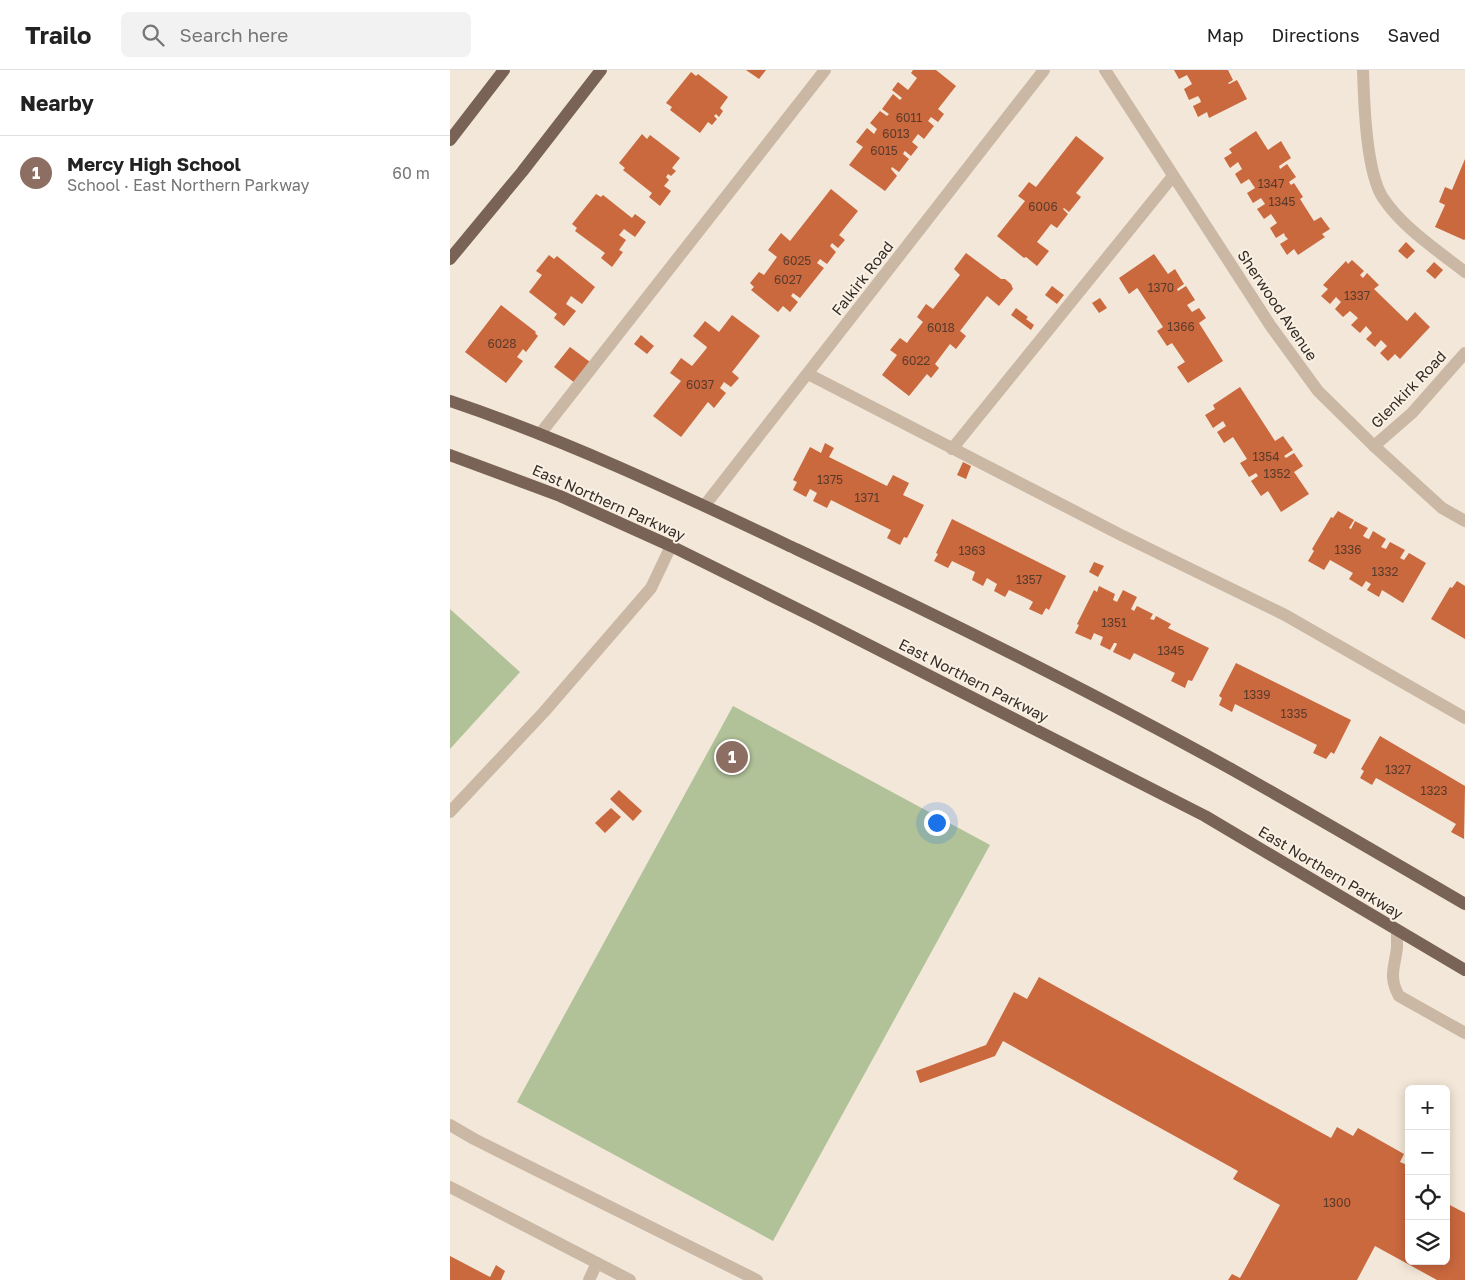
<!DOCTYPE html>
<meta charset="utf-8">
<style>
body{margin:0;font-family:"Golos Text",sans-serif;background:#f2f2f2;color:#222}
.controls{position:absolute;right:15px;bottom:15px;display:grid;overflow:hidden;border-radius:8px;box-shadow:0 2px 12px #0003}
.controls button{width:45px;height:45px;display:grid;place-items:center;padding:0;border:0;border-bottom:1px solid #e0e0e0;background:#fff;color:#222;font:25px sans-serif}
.you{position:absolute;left:486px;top:752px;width:18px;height:18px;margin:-12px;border:4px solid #fff;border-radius:50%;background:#1a73e8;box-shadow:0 0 0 8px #1a73e833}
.badge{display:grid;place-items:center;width:32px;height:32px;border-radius:50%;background:#0b8043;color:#fff;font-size:16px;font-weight:700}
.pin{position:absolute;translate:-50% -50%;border:2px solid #fff;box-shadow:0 1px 5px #0006}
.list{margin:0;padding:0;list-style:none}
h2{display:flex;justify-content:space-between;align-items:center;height:65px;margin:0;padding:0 20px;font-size:21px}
h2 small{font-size:16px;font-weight:400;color:#767676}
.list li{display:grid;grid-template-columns:32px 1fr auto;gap:15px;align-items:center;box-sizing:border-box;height:75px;padding:0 20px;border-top:1px solid #e0e0e0}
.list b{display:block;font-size:19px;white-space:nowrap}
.list p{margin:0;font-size:16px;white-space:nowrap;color:#767676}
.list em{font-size:16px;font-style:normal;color:#767676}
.icon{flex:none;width:28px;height:28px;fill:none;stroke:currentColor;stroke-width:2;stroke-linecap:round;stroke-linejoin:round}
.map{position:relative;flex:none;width:1015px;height:1210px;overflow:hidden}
header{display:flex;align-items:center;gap:30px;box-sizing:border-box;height:70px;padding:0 25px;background:#fff;border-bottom:1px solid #e0e0e0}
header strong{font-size:24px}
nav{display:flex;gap:28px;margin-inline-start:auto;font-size:18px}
.search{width:350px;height:45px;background:#f2f2f2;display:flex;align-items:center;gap:12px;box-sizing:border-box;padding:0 18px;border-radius:8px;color:#767676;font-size:19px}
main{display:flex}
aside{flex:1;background:#fff}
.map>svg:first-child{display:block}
</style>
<header>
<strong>Trailo</strong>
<div class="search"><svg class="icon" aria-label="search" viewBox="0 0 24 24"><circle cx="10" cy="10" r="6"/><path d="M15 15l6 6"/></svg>Search here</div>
<nav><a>Map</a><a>Directions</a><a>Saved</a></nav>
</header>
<main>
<aside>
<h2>Nearby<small></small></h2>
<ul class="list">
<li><span class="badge" style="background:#8d6e63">1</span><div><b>Mercy High School</b><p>School · East Northern Parkway</p></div><em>60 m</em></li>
</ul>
</aside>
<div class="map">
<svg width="1015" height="1210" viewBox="0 0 1015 1210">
<rect width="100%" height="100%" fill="#f2e7d8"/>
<g fill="#b1c198">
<polygon points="0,539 70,602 0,679"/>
<polygon points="283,636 540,775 323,1171 67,1032"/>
</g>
<g fill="#ca683e">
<polygon points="296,0 316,0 309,9"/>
<polygon points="463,0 486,0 506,16 488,39 494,44 488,52 481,47 478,51 484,56 474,69 468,64 462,72 468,77 461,86 455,81 454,82 453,84 459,89 449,102 442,97 441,99 447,106 435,121 399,95 413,77 406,72 417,58 424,64 427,59 420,53 430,41 437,46 439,44 432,39 443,24 450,30 452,28 442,20 448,12 458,20 467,8 461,3"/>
<polygon points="724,0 778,0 783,10 778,13 779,14 787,10 797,29 759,48 757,42 748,47 743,36 751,32 750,29 748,26 739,30 734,19 742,14 737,5 729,9"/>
<polygon points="241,2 246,6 248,4 278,27 270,38 273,41 269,47 266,44 264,46 267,49 262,55 258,52 250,63 220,40 222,37 216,33"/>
<polygon points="806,61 818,80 831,71 841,88 829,96 830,99 837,94 846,107 839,112 841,115 844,113 853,127 850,129 862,148 864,151 871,147 880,159 872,164 875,167 848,185 844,179 837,185 830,174 838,169 835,166 834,163 826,168 820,158 827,153 821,144 814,149 807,139 815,134 811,128 803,133 797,123 805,118 799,109 791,114 785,104 792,99 788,92 780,98 774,88 782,83 779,79"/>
<polygon points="192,64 197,69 200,65 230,88 222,98 226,101 221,106 218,104 216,107 219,110 214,116 221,121 210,136 199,127 202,123 173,100 175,98 169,93"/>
<polygon points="626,66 654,88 626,123 631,127 619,142 614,138 613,139 618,144 607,158 601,154 587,172 599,181 587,196 576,187 574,188 547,166 575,131 568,126 579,112 586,117"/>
<polygon points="1015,89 1015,169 1014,170 985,157 995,135 989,132 995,117 1002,120"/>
<polygon points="381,119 408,141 389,165 395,170 388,178 382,173 380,176 386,182 377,194 370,189 367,193 374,198 350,228 343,223 341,226 348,232 340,242 333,236 328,242 301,220 304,217 300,213 309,202 314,205 327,187 318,180 331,163 340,171"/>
<polygon points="146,124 151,127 153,125 182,148 185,144 196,152 185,167 174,159 169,165 176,170 169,180 173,182 162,197 151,188 155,183 125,161 127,158 122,154"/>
<polygon points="956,172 965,181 957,189 948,181"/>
<polygon points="516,183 551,209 555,209 561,214 563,219 549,236 537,226 510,261 516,266 506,279 500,274 485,294 489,298 481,308 477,304 459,326 432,305 447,285 440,280 450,268 457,273 459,270 473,252 467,247 476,234 483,239 510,205 504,199"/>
<polygon points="704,184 718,204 725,199 734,214 727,219 728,221 736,216 745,230 737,235 742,242 749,238 756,248 749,253 773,291 738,313 727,297 735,292 722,273 717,276 707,261 713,257 688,219 687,218 679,224 669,208"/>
<polygon points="99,185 104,189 107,186 145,217 132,234 121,226 116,234 126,241 114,256 104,248 107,244 79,222 92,205 86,201"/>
<polygon points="902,190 914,201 910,205 913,208 917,203 929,215 924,219 957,251 965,242 980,257 950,289 945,284 938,291 930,283 937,276 931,270 925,277 916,269 922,263 916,256 910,263 901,255 908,248 900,241 893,247 885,239 891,232 886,227 880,234 871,226 878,219 873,215 896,191 898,194"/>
<polygon points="984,192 993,200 985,209 976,201"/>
<polygon points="602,216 614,225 607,234 595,225"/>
<polygon points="650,228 657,238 649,243 642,233"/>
<polygon points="51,235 86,262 85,263 88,266 76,282 73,279 67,287 73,291 56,313 15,282"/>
<polygon points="566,238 578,247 576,249 584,255 581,260 561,245"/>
<polygon points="282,245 310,266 282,302 289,308 281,317 274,312 270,318 276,323 264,338 258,332 231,367 203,346 231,311 220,303 231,288 242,296 256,279 257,277 243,266 255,251 269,262"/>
<polygon points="191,265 204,276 197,284 184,274"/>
<polygon points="120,277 140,292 125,313 104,297"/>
<polygon points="790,317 825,371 833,366 843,380 834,386 836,388 844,383 853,396 844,402 859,424 831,442 818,421 811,426 801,411 808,406 806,403 799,407 790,393 797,389 783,367 774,373 767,362 776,356 773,351 763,358 755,345 765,339 763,335"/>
<polygon points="375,373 384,378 379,387 437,416 443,405 459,413 453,425 474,435 457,468 454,467 450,475 437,468 441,460 381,430 377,438 363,431 367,423 360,419 356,427 343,420 347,412 343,410 360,377 371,383"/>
<polygon points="513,392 521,396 516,409 507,405"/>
<polygon points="888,441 904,450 899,458 901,459 905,451 918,458 913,466 916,468 919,469 923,461 936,469 931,477 936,479 940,472 955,480 950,488 954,490 959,483 976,493 953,533 932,520 929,527 917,520 921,514 916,511 912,517 899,509 903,503 880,490 874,500 858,491 864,481 862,479 881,447 883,448"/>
<polygon points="502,449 616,506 599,540 596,538 592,545 579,539 583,532 580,530 559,520 555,527 544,521 547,514 537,508 533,516 522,510 525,502 502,491 498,498 484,491 488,484 486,483"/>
<polygon points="644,492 654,496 648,507 639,502"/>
<polygon points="1007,511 1015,516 1015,569 981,549 1000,517 1002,518"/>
<polygon points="649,516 665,524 663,530 667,532 673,520 687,527 681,539 684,541 687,536 703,544 700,549 704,550 706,546 721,554 718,558 759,578 742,611 738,610 735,618 721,611 725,603 684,583 680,590 663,582 667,574 666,573 664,573 660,580 650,575 653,567 646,564 644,563 641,570 625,563 629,555 627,554 644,520 647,522"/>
<polygon points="786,593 901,650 884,684 881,682 876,689 863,683 867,675 785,634 782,642 769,635 772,628 769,626"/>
<polygon points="930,666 1015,716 1014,769 1001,762 1006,754 930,710 926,708 922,715 910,708 914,701 911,699"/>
<polygon points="169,720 192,741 183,751 160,729"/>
<polygon points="161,738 171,747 155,763 145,753"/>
<polygon points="589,907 881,1068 887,1057 903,1066 908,1058 954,1084 950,1092 959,1096 959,1191 996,1191 996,1133 1015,1143 1015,1210 987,1210 925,1176 907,1210 778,1210 782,1204 790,1208 830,1135 783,1109 788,1101 553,971 545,986 470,1013 466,1001 536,975 564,922 577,929"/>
<polygon points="0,1186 40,1207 46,1195 55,1201 51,1210 0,1210"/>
</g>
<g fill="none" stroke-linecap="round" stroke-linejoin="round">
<g stroke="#cab8a4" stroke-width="12">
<polyline points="655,0 820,255 868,321 924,376 992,438 1015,451"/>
<path d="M 913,0 C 914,32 916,102 933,128 C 953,158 987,180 1015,202"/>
<polyline points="358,304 671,465 835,545 1015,648"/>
<polyline points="90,364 375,0"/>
<polyline points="924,376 962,343 1015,283"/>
<polyline points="502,379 723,106"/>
<polyline points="255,435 594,0"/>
<polyline points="0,742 94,642 201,518 221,476"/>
<path d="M 947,860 C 947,866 947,871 947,877 C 945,897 938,906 949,926 L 1015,963"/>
<polyline points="0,1055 24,1069 307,1210"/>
<polyline points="0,1117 180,1210"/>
<polyline points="139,1210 147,1193"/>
</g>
<g stroke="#786356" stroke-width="12">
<polyline points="0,70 54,0"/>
<polyline points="0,189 72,102 151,0"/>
<path d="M 0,331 C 119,371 232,425 346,479 C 493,548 640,621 783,700 C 861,744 938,789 1015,834"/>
<polyline points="0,385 110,426 221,476 364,547 755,746 1015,900"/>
</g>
</g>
<g text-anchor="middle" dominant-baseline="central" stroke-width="4" stroke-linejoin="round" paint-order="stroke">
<g font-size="12" fill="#5a3b2c">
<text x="459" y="47">6011</text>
<text x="446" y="63">6013</text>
<text x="434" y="80">6015</text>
<text x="821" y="113">1347</text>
<text x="832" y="131">1345</text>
<text x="593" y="136">6006</text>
<text x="347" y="190">6025</text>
<text x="338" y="209">6027</text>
<text x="711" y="217">1370</text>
<text x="907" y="225">1337</text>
<text x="731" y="256">1366</text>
<text x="491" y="257">6018</text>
<text x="52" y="273">6028</text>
<text x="466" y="290">6022</text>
<text x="250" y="314">6037</text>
<text x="816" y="386">1354</text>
<text x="827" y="403">1352</text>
<text x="380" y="409">1375</text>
<text x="417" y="427">1371</text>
<text x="898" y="479">1336</text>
<text x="522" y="480">1363</text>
<text x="935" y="501">1332</text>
<text x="579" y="509">1357</text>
<text x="664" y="552">1351</text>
<text x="721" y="580">1345</text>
<text x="807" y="624">1339</text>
<text x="844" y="643">1335</text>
<text x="948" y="699">1327</text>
<text x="984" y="720">1323</text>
<text x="887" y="1132">1300</text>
</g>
<g font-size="15" fill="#352c26" stroke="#faf1e4">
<text transform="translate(412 208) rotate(-52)">Falkirk Road</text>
<text transform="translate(828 235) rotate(56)">Sherwood Avenue</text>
<text transform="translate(958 319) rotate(-46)">Glenkirk Road</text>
<text transform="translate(159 432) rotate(24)">East Northern Parkway</text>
<text transform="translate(524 610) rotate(27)">East Northern Parkway</text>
<text transform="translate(881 802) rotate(31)">East Northern Parkway</text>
</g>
</g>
</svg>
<div class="controls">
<button>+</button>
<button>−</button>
<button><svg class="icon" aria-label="locate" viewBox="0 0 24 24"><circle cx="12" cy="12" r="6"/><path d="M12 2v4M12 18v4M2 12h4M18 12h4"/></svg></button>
<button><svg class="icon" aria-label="layers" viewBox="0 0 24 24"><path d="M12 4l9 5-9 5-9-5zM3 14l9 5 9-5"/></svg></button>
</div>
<div class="you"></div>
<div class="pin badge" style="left:282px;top:687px;background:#8d6e63">1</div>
</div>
</main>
